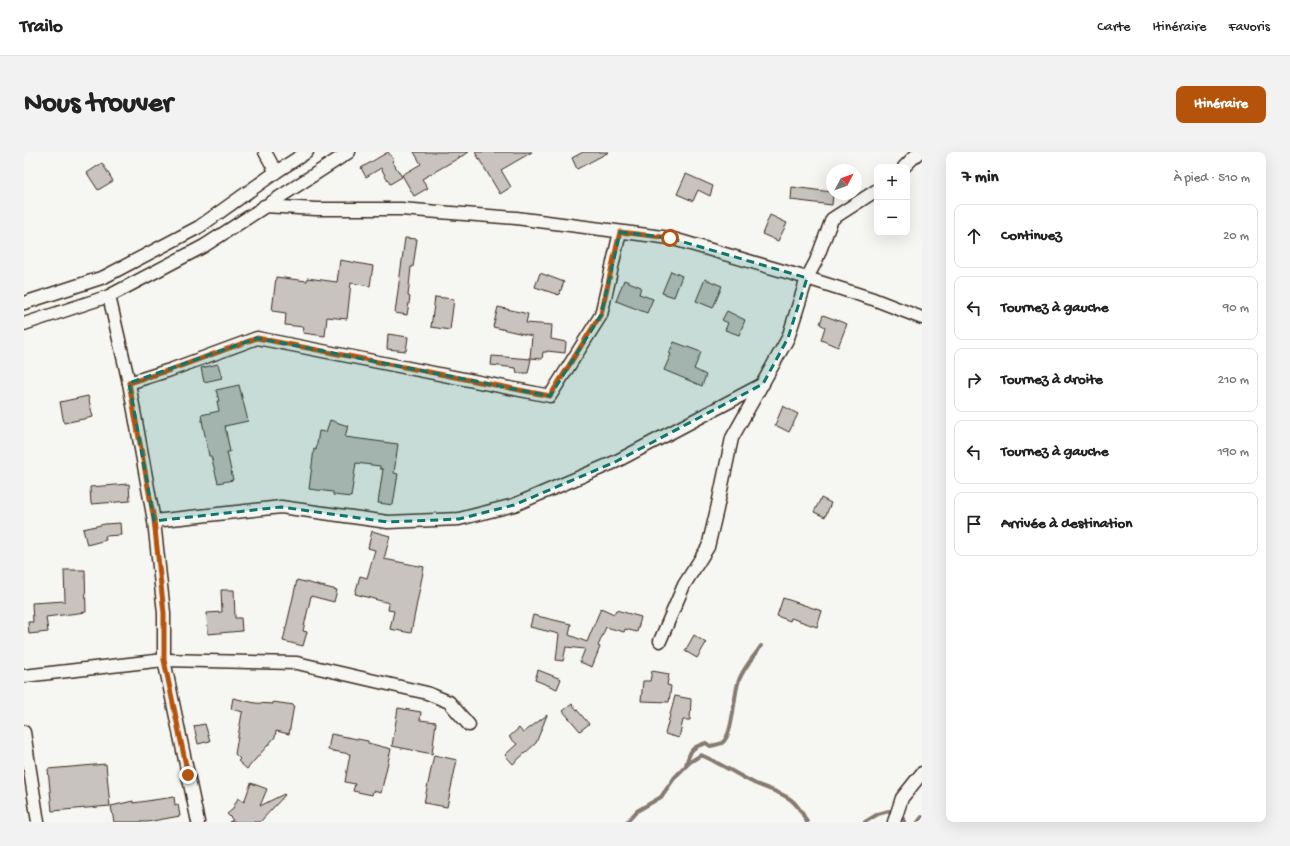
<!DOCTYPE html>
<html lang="fr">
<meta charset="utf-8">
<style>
body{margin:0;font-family:"Gochi Hand",sans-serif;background:#f2f2f2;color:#222}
.controls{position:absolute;right:12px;top:12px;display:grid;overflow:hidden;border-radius:8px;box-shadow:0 4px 16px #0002}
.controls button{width:36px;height:36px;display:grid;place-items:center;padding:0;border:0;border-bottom:1px solid #e0e0e0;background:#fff;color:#222;font:20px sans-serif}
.compass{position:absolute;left:802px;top:12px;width:36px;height:36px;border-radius:50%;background:#fff;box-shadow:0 4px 16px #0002;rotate:49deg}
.stop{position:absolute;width:12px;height:12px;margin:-9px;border:3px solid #b45309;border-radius:50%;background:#fff}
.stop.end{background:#b45309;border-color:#fff;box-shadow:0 1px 4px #0008}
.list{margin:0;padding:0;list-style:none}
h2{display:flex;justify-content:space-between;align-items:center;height:52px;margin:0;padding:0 16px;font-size:17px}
h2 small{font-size:13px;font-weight:400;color:#767676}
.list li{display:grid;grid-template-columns:26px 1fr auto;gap:12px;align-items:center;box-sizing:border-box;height:64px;margin:0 8px 8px;padding:0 8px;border:1px solid #e0e0e0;border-radius:8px}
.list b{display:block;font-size:15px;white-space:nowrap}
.list em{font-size:13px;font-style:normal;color:#767676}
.icon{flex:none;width:22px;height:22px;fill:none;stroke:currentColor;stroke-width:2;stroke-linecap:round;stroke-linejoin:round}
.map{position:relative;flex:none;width:898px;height:670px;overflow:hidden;border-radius:8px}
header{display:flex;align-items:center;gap:24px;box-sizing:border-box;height:56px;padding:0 20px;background:#fff;border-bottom:1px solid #e0e0e0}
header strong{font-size:19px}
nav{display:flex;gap:22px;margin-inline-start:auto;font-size:14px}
.intro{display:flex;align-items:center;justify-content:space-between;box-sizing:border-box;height:96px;padding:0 24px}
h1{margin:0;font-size:28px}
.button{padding:10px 18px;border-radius:8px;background:#b45309;color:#fff;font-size:14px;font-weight:700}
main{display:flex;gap:24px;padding:0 24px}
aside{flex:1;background:#fff;border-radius:8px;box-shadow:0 4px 16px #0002}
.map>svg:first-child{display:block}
</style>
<header>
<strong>Trailo</strong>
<nav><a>Carte</a><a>Itinéraire</a><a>Favoris</a></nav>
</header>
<div class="intro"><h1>Nous trouver</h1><a class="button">Itinéraire</a></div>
<main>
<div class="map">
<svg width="898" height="670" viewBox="0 0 898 670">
<rect width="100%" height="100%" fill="#f6f6f2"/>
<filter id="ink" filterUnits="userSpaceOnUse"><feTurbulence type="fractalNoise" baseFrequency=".025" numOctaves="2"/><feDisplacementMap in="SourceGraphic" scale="8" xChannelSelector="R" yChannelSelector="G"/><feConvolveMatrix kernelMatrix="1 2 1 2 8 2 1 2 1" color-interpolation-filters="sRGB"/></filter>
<g filter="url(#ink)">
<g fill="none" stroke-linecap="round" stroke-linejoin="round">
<g stroke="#857a71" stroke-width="4">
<path d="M 662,613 C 666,598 668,595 682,591 L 686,594 C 690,593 694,593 698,591 C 710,582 709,543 715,528 C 720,515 729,506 737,494"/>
<path d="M 603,670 L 613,659 L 637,645 L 651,625 L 666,610 L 677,603 C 696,611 713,623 732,632 C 744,637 756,640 766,647 C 773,652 779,662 783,670"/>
<polyline points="841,670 854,662 865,659 878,665 881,670"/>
<polyline points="894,670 898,665"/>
</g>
</g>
<g fill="#c8c3be" stroke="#3b2a1e">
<polygon points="364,0 370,8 368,9 378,25 366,32 357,16 342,25 337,16"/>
<polygon points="390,0 445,0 398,27 404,36 390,44 378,23 397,12"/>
<polygon points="451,0 508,0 477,18 487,35 476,42"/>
<polygon points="559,0 585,0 553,17 548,6"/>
<polygon points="78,11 89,29 74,38 63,21"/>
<polygon points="662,22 689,34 686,44 674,38 669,49 653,42"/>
<polygon points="768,35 808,40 808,42 809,42 808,53 767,48"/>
<polygon points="746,63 763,71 754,89 738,82"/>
<polygon points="381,86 393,87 389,115 387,115 384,144 386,145 383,163 371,161"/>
<polygon points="316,108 349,114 346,134 327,131 323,167 303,165 301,184 279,181 280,175 261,173 262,161 248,159 252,125 283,129 283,126 313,130"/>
<polygon points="647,119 658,124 650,145 638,141"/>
<polygon points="516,121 540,130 535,143 511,135"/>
<polygon points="681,127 698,134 689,156 672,149"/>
<polygon points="600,128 617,135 615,142 629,147 623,161 592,149"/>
<polygon points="411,145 430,147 426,178 407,175"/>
<polygon points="474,155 504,162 502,171 528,173 527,187 542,190 541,201 523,199 523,200 519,200 518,207 506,206 508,184 469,175"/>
<polygon points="703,159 721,168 715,183 701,178 704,171 698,168"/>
<polygon points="799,163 823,172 814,195 797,188 801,175 796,172"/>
<polygon points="364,182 384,185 382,199 363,197"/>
<polygon points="650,190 677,200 670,217 682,223 678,234 640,218 647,202 645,201"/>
<polygon points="468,204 507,207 504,221 493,221 492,216 467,213"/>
<polygon points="194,212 198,226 180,230 177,216"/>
<polygon points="215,233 224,269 201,274 206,300 203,300 209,328 194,331 187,304 185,304 177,263 195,259 193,249 195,249 192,238"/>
<polygon points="64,244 69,265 40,271 36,250"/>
<polygon points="759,254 774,262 765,280 751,273"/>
<polygon points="306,268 324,274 321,285 374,292 370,321 374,322 369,353 354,351 359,317 356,317 356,314 332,311 327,345 309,343 309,340 285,337 290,297 292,298 295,279 302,280"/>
<polygon points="105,332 106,349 67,352 66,335"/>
<polygon points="797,346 807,351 801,365 790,360"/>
<polygon points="96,371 97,383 81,384 82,388 63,393 59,377 81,372"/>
<polygon points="348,379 366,384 360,407 400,415 387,481 366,477 370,459 364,458 365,451 331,442 336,424 343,426 351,398 344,396"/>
<polygon points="40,418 61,418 62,460 22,465 24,480 5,482 4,470 9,470 8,451 41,449"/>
<polygon points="273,428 313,438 310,450 287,444 279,479 283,480 279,494 259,489"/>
<polygon points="197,438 210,438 211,466 217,466 218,479 184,482 183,461 198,460"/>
<polygon points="759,446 798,459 793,475 767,466 766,469 753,464"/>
<polygon points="577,456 590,462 592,458 617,465 613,480 601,477 600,480 582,475 574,494 576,495 568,515 556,510 561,497 542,495 539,509 532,508 535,482 506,475 509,463 547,472 545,483 563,490"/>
<polygon points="670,483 682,491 673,506 661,499"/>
<polygon points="514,518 537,527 533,537 511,528"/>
<polygon points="628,519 645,522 643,533 647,534 645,550 617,549 619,529 626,529"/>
<polygon points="651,544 667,547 666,568 659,568 655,586 641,582"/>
<polygon points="209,546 231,551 249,552 249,550 270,553 265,582 252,579 251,585 223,617 214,609 216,607 211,602 218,561 219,560 207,557"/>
<polygon points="548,552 565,572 556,579 539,559"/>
<polygon points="374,556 397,560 396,568 412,570 408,602 368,594"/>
<polygon points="523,563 512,591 489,612 481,603 493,592 485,585 495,576 499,581"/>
<polygon points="181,572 186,589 174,592 170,574"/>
<polygon points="307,582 344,589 344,591 367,597 357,641 349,639 348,643 329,639 331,632 321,630 326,602 304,598"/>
<polygon points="410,603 433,608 423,655 400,651"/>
<polygon points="82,612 86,654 28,659 24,617"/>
<polygon points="227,631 243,637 236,654 260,642 261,643 236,670 205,670 209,668 203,662 208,658 214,646 220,650"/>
<polygon points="150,645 151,653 154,652 156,664 123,670 90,670 87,654 109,649 109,651"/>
</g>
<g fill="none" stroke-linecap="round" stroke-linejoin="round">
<defs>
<g id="minor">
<polyline points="241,0 252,20"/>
<polyline points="880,15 895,0"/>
<polyline points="240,54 292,57 377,57 492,66 646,86 783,126 849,147 898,166"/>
<polyline points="85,144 105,231 130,369 140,461 140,508 174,670"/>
<polyline points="0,151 80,125 175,75 252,20 283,0"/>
<polyline points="0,172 85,144 180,94 325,0"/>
<polyline points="105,231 146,218 233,186 526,244 577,163 596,80"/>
<polyline points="130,369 257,355 364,370 435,367 490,353 591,310 739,232"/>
<polyline points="636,489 660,433 684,395 693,357 708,286 764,186 783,126 792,109 808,67 853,38"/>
<polyline points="0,524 140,508 273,511 403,541 425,550 445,573"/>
<polyline points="0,580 14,670"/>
<polyline points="870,670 878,646 898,621"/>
</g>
</defs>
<use href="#minor" stroke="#3b2a1e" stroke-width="15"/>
<use href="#minor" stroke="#f6f6f2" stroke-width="12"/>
</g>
</g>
<g fill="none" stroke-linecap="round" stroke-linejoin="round" filter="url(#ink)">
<polyline stroke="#b45309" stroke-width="5" points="164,623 140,508 140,461 130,368 105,231 146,218 233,186 526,244 577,162 596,80 646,86"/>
</g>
<path fill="#0f766e" fill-opacity="0.2" stroke="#0f766e" stroke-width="3" stroke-dasharray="8 5" stroke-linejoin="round" d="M 596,80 L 646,86 L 783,126 L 764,186 L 739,232 L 591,310 L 490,353 L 435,367 L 364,370 L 257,355 L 130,369 L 105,231 L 233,186 L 526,244 L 577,163 Z"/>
</svg>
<div class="controls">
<button>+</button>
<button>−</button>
</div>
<svg class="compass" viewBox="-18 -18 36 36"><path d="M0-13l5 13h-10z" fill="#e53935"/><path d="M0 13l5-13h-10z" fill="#767676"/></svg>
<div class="stop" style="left:646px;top:86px"></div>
<div class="stop end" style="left:164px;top:623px"></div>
</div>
<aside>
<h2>7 min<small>À pied · 510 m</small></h2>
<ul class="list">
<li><svg class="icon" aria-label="ahead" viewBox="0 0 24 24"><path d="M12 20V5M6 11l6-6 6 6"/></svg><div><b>Continuez</b></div><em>20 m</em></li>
<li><svg class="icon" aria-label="left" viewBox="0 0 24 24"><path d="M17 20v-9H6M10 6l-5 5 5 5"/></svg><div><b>Tournez à gauche</b></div><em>90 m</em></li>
<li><svg class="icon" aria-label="right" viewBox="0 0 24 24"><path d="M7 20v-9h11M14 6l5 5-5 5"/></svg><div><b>Tournez à droite</b></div><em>210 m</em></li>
<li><svg class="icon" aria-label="left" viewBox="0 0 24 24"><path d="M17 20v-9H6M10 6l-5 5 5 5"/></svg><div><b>Tournez à gauche</b></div><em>190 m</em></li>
<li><svg class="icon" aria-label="arrive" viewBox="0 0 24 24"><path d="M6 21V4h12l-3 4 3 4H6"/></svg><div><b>Arrivée à destination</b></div></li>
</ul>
</aside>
</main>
